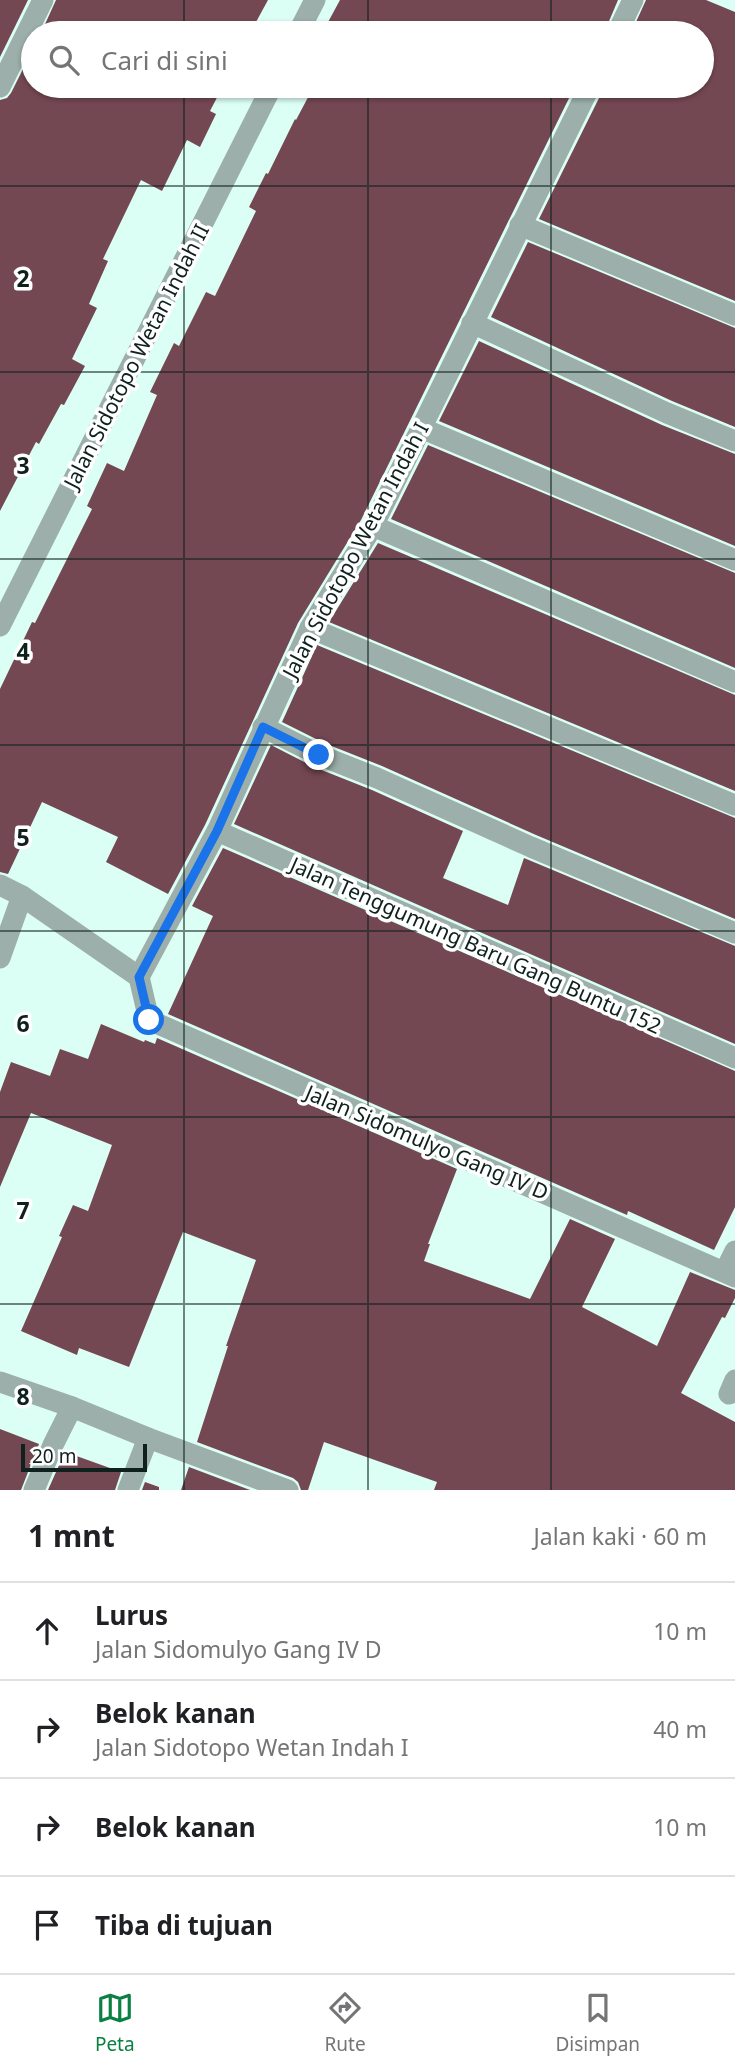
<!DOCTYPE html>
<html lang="id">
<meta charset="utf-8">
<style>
body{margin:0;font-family:"Noto Sans",sans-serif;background:#f2f2f2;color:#202124}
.scale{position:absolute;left:21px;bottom:18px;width:126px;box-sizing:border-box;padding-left:7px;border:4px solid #0f211d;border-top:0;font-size:19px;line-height:24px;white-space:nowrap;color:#0f211d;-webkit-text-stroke:5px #fff;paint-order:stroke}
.stop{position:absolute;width:21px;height:21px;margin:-16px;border:5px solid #1a73e8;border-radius:50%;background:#fff}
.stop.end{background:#1a73e8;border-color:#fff;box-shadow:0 2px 7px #0008}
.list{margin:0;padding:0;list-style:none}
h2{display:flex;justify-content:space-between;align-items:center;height:91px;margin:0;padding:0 28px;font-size:30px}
h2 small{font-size:23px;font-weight:400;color:#757577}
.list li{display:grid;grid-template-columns:46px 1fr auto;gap:21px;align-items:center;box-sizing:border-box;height:98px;padding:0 28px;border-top:2px solid #e0e0e0}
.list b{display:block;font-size:26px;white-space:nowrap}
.list p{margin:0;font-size:23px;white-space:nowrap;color:#757577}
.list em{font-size:23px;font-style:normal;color:#757577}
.icon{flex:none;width:38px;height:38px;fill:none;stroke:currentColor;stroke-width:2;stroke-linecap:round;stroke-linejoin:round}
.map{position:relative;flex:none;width:735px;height:1490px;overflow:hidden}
.search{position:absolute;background:#fff;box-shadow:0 2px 5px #0004;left:21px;right:21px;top:21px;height:77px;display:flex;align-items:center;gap:18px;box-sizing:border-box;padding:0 24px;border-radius:38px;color:#757577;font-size:26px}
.sheet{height:483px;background:#fff}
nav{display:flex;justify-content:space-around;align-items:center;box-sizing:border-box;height:98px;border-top:2px solid #e0e0e0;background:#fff;font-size:19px;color:#757577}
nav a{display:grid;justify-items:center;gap:4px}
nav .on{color:#0b8043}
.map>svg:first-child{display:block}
</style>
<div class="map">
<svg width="735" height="1490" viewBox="0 0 735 1490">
<rect width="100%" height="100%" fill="#dbfef5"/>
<g fill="#744852">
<polygon points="0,0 28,0 0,57"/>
<polygon points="56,0 268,0 250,33 41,33"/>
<polygon points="340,0 618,0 604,33 345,33 327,24"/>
<polygon points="646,0 706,0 735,12 735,301 539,219 602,92 603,86 702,86 702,33 631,33"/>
<polygon points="33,49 33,86 223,86 210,111 216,114 200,147 187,140 162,191 141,180 103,259 108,261 89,304 97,308 72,359 85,366 64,405 61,404 39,444 36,442 0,511 0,100 7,98 11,93"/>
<polygon points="314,86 575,86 361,520 298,623 205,825 168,894 106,862 118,837 42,802 8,874 0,872 0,689 32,622 35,623 92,509 87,506 107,463 124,471 157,395 150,392 174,343 179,346 206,292 215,296 256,211 249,207 266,173 268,174 295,119 296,120"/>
<polygon points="528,242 735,328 735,427 672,401 491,317"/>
<polygon points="479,341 662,425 735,454 735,546 439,421"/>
<polygon points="428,445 735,573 735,668 391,519"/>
<polygon points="378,543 735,695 735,791 329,622"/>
<polygon points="317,645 735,818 735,919 536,835 382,766 324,743 282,722"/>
<polygon points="271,745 314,767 372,790 463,831 443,878 508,905 524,858 735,946 735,1044 234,824"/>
<polygon points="223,848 735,1071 735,1207 714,1250 628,1211 627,1215 168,1014 213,916 192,906"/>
<polygon points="101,1024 144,1042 145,1040 155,1044 157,1038 457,1169 428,1244 430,1244 424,1261 530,1299 570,1219 615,1239 582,1307 657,1346 690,1272 735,1290 735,1298 725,1318 722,1317 681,1393 735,1422 735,1490 434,1490 437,1482 324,1442 308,1490 301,1490 298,1482 293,1478 197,1442 228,1346 226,1346 256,1260 183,1232 129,1367 79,1348 77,1355 21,1331 62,1237 59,1236 73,1205 88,1211 112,1145 31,1113 0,1187 0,1092 11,1062 50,1076 60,1049 88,1059"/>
<polygon points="0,1429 39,1444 21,1490 0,1490"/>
<polygon points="64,1454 70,1457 71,1454 121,1472 115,1490 48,1490"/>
<polygon points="189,1467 250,1490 181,1490"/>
<polygon points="145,1482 159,1487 159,1490 142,1490"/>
</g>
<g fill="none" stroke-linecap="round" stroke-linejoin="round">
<g stroke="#9cafaa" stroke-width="21">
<polyline points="298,33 315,0"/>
<polyline points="617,33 633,0"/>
<polyline points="0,87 43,0"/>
<polyline points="520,225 735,315"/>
<polyline points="472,323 667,413 735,441"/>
<polyline points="421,428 735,560"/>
<polyline points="373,526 735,682"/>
<polyline points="0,626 272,86"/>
<polyline points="310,628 735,805"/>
<polyline points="263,727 319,755 377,778 531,847 735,933"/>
<polyline points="217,831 735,1058"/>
<polyline points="0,885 22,896 139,977"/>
<polyline points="0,958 22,896"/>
<polyline points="139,977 217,831 310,628 373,526 590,86"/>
<polyline points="139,977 149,1020 735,1277"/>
<polyline points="725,1271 735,1251"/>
<polyline points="0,1382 72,1407 148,1438 288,1490"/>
<polyline points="729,1394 735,1380"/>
<polyline points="34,1490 53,1445 72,1407"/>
<polyline points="128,1490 148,1438"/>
</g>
</g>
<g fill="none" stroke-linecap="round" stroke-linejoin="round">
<polyline stroke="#1a73e8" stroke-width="9" points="149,1020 139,977 217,831 263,727 319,755"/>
</g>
<path fill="none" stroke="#0f211d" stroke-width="2" stroke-opacity="0.55" d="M 184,0 L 184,33M 368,0 L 368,33M 551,0 L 551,33M 184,86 L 184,1490M 368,86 L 368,1490M 551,86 L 551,1490M 0,186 L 735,186M 0,372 L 735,372M 0,559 L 735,559M 0,745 L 735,745M 0,931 L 735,931M 0,1117 L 735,1117M 0,1304 L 735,1304"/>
<g text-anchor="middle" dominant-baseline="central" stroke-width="7" stroke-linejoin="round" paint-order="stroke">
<g font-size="21" fill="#0f211d" stroke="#fff">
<text transform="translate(136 356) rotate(-63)">Jalan Sidotopo Wetan Indah II</text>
<text transform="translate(355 550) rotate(-62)">Jalan Sidotopo Wetan Indah I</text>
<text transform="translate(476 945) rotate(24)">Jalan Tenggumung Baru Gang Buntu 152</text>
<text transform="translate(427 1142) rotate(23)">Jalan Sidomulyo Gang IV D</text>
</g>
</g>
<g font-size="23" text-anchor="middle" font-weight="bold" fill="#0f211d" stroke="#fff" stroke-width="7" stroke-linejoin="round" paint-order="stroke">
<text x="23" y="287">2</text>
<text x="23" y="474">3</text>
<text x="23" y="660">4</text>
<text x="23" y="846">5</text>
<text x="23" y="1032">6</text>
<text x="23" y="1219">7</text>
<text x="23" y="1405">8</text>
</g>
</svg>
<div class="scale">20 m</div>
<div class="stop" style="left:149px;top:1020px"></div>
<div class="stop end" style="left:319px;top:755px"></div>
<div class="search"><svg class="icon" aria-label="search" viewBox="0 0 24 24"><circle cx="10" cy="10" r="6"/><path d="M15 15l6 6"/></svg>Cari di sini</div>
</div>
<section class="sheet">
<h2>1 mnt<small>Jalan kaki · 60 m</small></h2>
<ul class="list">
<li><svg class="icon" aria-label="ahead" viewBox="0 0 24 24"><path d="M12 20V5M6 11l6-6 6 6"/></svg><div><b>Lurus</b><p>Jalan Sidomulyo Gang IV D</p></div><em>10 m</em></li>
<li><svg class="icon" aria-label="right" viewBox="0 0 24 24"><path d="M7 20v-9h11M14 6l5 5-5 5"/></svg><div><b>Belok kanan</b><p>Jalan Sidotopo Wetan Indah I</p></div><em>40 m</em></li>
<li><svg class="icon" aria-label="right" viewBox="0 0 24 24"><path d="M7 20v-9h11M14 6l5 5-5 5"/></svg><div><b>Belok kanan</b></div><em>10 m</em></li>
<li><svg class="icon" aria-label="arrive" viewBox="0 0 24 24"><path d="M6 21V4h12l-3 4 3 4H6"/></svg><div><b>Tiba di tujuan</b></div></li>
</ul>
</section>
<nav>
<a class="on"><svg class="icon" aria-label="map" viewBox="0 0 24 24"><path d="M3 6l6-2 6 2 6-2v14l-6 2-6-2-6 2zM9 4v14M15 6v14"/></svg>Peta</a>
<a><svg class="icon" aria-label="directions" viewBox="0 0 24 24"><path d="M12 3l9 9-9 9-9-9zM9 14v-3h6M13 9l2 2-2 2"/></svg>Rute</a>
<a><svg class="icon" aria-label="saved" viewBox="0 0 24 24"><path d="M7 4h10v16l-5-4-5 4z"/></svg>Disimpan</a>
</nav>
